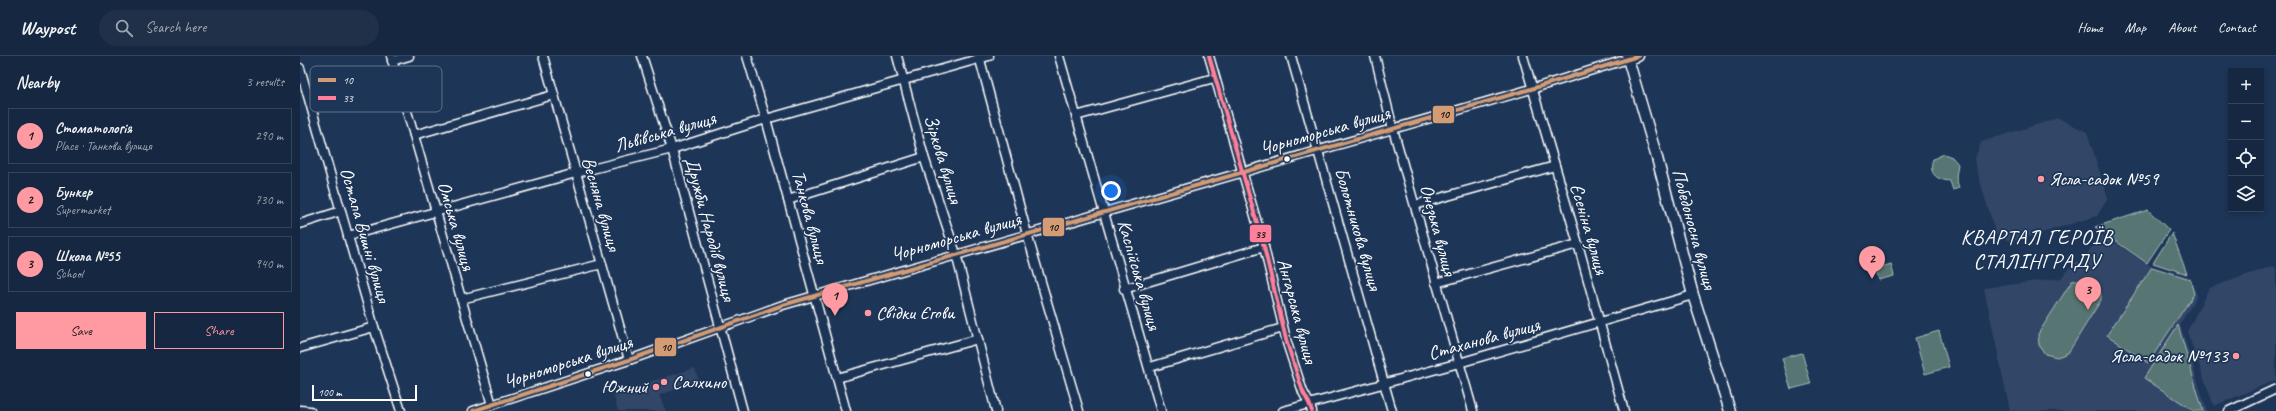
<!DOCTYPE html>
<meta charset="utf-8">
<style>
body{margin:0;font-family:Caveat,sans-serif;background:#1f3048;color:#f1f3f6}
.controls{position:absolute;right:12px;top:12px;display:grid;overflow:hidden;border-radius:0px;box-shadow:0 2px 6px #0003}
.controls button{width:36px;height:36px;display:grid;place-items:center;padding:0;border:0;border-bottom:1px solid #35445a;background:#162841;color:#f1f3f6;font:20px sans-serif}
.scale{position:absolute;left:12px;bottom:10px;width:105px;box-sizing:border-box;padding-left:4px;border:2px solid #fff;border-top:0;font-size:11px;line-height:14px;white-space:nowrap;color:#fff;-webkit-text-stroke:3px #1d3557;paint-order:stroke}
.you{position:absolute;left:811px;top:135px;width:14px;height:14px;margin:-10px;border:3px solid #fff;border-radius:50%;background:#1a73e8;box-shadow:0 0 0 6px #1a73e833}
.badge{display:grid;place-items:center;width:26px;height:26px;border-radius:50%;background:#ff9aa2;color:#111;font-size:13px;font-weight:700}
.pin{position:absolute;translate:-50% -33px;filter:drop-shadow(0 1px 2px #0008)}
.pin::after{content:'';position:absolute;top:21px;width:14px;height:12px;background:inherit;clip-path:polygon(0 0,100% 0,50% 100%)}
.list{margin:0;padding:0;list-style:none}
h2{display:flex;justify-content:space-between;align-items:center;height:52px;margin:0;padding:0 16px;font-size:17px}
h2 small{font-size:13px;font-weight:400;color:#9ea6b1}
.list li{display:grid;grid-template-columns:26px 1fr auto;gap:12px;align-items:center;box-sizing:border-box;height:56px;margin:0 8px 8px;padding:0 8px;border:1px solid #35445a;border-radius:0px}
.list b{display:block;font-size:15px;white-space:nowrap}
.list p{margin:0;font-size:13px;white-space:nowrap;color:#9ea6b1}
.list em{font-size:13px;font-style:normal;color:#9ea6b1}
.actions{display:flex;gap:8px;padding:12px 16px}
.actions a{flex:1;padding:9px 0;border:1px solid #ff9aa2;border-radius:0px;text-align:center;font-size:14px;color:#ff9aa2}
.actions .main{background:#ff9aa2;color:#111}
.icon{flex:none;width:22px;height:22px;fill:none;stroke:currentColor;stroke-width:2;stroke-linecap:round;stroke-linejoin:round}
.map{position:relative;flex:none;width:1976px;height:355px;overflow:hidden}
header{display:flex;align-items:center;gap:24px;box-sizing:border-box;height:56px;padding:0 20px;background:#162841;border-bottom:1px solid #35445a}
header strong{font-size:19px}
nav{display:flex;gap:22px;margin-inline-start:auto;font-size:14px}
.search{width:280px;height:36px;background:#1f3048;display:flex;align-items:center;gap:10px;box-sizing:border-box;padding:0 14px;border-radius:22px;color:#9ea6b1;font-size:15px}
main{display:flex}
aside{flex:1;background:#162841}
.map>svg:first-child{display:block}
</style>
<header>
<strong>Waypost</strong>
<div class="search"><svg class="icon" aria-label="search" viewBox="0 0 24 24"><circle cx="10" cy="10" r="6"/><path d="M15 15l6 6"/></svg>Search here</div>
<nav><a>Home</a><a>Map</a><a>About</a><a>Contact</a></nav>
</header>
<main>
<aside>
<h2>Nearby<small>3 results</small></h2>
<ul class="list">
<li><span class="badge">1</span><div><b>Стоматологія</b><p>Place · Танкова вулиця</p></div><em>290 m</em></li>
<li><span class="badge">2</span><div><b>Бункер</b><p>Supermarket</p></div><em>730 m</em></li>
<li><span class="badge">3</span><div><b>Школа №55</b><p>School</p></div><em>940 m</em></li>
</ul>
<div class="actions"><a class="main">Save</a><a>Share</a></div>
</aside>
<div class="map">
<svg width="1976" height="355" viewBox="0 0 1976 355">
<rect width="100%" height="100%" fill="#1d3557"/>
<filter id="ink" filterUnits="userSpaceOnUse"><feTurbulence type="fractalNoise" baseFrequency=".025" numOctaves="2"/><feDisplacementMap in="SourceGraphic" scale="8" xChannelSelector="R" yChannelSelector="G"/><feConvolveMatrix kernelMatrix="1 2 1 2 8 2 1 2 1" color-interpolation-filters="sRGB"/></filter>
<g filter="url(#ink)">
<g fill="#304668">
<polygon points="1758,62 1787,76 1808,142 1797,160 1712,186 1696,179 1674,105 1681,86"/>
<polygon points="1801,178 1851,210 1890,221 1897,240 1880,268 1907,355 1710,355 1684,232 1761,222 1774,206 1781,206"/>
<polygon points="1973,210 1976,212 1976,324 1914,350 1887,276 1909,232"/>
<polygon points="395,312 399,326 359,339 366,355 318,355 313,337"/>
</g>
<g fill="#577573" stroke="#abbab9">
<path d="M 1644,98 L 1652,101 L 1658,108 L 1656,121 L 1659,132 L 1653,134 L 1650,125 C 1636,124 1628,117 1633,103 Z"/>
<polygon points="1848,154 1869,174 1847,207 1795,171"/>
<polygon points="1872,177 1887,218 1853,207"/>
<polygon points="1591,208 1594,220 1578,224 1575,213"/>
<polygon points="1852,211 1890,223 1894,238 1848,307 1807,279"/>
<path d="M 1782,223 C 1794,224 1802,231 1801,244 L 1768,297 L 1757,301 L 1745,298 L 1739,289 L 1738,278 L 1772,225 Z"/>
<polygon points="1878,269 1903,355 1894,355 1844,322"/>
<polygon points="1639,275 1649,311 1625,318 1615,282"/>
<polygon points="1502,297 1511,328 1491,333 1482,302"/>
</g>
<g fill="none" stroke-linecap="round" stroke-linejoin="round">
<defs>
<g id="minor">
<polyline points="91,0 192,349"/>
<polyline points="243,0 329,304"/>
<polyline points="342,0 372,93 443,355"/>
<polyline points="447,0 466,63 546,355"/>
<polyline points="597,0 624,101 656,198 696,355"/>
<polyline points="679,0 727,178 779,355"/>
<polyline points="759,0 861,355"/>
<polyline points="909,0 964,191 987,287 1003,336 1009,347 1012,355"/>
<polyline points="991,0 1092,355"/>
<polyline points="1075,0 1093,73 1173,355"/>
<polyline points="1223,0 1278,188 1324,355"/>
<polyline points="92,5 109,0"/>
<polyline points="0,12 74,271 101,355"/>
<polyline points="776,60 914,22"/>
<polyline points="114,79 253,39"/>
<polyline points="488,144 624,101"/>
<polyline points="1115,149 1255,110"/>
<polyline points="0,168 41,155"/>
<polyline points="48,180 276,117 372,93 466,63 689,0"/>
<polyline points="1136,227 1278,188"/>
<polyline points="824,233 964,191"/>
<polyline points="161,243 302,208"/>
<polyline points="0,292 74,271"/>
<polyline points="850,311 983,272"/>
<polyline points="537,322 678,283"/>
<polyline points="0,354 10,355"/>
<polyline points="173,355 329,304 483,249 1231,33 1328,3 1327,0"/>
<polyline points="983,355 1159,307 1393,239"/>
<polyline points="1929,355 1976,333"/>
</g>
<polyline id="tertiary" points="1338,0 1328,3 1357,102 1393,239 1430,355"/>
</defs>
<use href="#minor" stroke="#fff" stroke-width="11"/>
<use href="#tertiary" stroke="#fff" stroke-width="13"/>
<use href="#minor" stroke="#1d3557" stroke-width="8"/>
<use href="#tertiary" stroke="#1d3557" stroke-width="10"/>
<defs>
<polyline id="bus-1" points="173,355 329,304 483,249 1231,33 1338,0"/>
<polyline id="bus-2" points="909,0 964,191 987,287 1003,336 1009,347 1012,355"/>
</defs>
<use href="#bus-1" stroke="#1d3557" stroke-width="7"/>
<use href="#bus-2" stroke="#1d3557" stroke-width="7"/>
<use href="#bus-1" stroke="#d39c74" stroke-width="4"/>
<use href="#bus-2" stroke="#ff8098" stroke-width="4"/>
</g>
</g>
<g fill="#fff" stroke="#1d3557" stroke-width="1.5">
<circle cx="987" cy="103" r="3.5"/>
<circle cx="288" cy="318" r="3.5"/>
</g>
<g fill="#ff9aa2" stroke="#1d3557" stroke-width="1.5">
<circle cx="1741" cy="123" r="4"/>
<circle cx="568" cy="257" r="4"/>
<circle cx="1936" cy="300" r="4"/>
<circle cx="364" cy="326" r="4"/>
<circle cx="356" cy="331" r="4"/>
</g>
<g text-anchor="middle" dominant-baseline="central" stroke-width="3.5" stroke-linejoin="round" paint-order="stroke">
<g font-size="19" fill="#fff" stroke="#1d3557">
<text transform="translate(1025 75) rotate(-16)">Чорноморська вулиця</text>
<text transform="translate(365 76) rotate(-16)">Львівська вулиця</text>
<text transform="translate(643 103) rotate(73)">Зіркова вулиця</text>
<text transform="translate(301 148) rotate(74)">Весняна вулиця</text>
<text transform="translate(510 161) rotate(75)">Танкова вулиця</text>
<text transform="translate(156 170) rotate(74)">Омська вулиця</text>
<text transform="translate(410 173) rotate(75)">Дружби Народів вулиця</text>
<text transform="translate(1058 173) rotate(74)">Болотникова вулиця</text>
<text transform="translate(1289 173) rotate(74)">Єсеніна вулиця</text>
<text transform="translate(1394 173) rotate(75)">Победоносна вулиця</text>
<text transform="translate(1138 174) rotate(75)">Онезька вулиця</text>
<text transform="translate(65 179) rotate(74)">Остапа Вишні вулиця</text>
<text transform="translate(656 181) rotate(-16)">Чорноморська вулиця</text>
<text transform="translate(839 219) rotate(74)">Каспійська вулиця</text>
<text transform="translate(997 255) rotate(75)">Ангарська вулиця</text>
<text transform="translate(1184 283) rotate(-15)">Стаханова вулиця</text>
<text transform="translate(268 306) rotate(-18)">Чорноморська вулиця</text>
</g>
<g font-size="19" fill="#fff" stroke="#1d3557" text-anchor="start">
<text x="1749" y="123">Ясла-садок №59</text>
<text x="576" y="257">Свідки Єгови</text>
<text x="1928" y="300" text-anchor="end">Ясла-садок №133</text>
<text x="372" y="326">Салхино</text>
<text x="348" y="331" text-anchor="end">Южний</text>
</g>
<g font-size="21" letter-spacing="1" fill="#fff" stroke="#1d3557">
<text x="1737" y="181">КВАРТАЛ ГЕРОЇВ<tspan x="1737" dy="24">СТАЛІНГРАДУ</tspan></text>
</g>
</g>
<rect x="10" y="10" width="132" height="46" rx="6" fill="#1d3557" stroke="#617289" stroke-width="1"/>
<rect x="18" y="22" width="18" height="4" fill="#d39c74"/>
<rect x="18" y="40" width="18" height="4" fill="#ff8098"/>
<g font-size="11" fill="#fff">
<text x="43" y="28">10</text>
<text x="43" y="46">33</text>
</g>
<g stroke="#1d3557" stroke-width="1.5">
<rect x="1132" y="49" width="23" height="19" rx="4" fill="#d39c74"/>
<rect x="742" y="161" width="23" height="20" rx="4" fill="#d39c74"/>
<rect x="949" y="168" width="23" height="19" rx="4" fill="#ff8098"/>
<rect x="354" y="281" width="23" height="20" rx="4" fill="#d39c74"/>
</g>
<g font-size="11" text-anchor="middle" font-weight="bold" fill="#111">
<text x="1144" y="62">10</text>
<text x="753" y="175">10</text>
<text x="960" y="182">33</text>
<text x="366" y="295">10</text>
</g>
</svg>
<div class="controls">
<button>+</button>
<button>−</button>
<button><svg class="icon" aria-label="locate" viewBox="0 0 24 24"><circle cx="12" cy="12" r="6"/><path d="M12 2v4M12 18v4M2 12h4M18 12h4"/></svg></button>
<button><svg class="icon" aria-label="layers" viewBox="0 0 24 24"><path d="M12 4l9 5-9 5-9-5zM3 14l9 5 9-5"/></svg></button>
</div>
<div class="scale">100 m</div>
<div class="you"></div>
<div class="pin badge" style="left:535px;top:260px">1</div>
<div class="pin badge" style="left:1572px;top:223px">2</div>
<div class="pin badge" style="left:1788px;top:254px">3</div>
</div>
</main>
